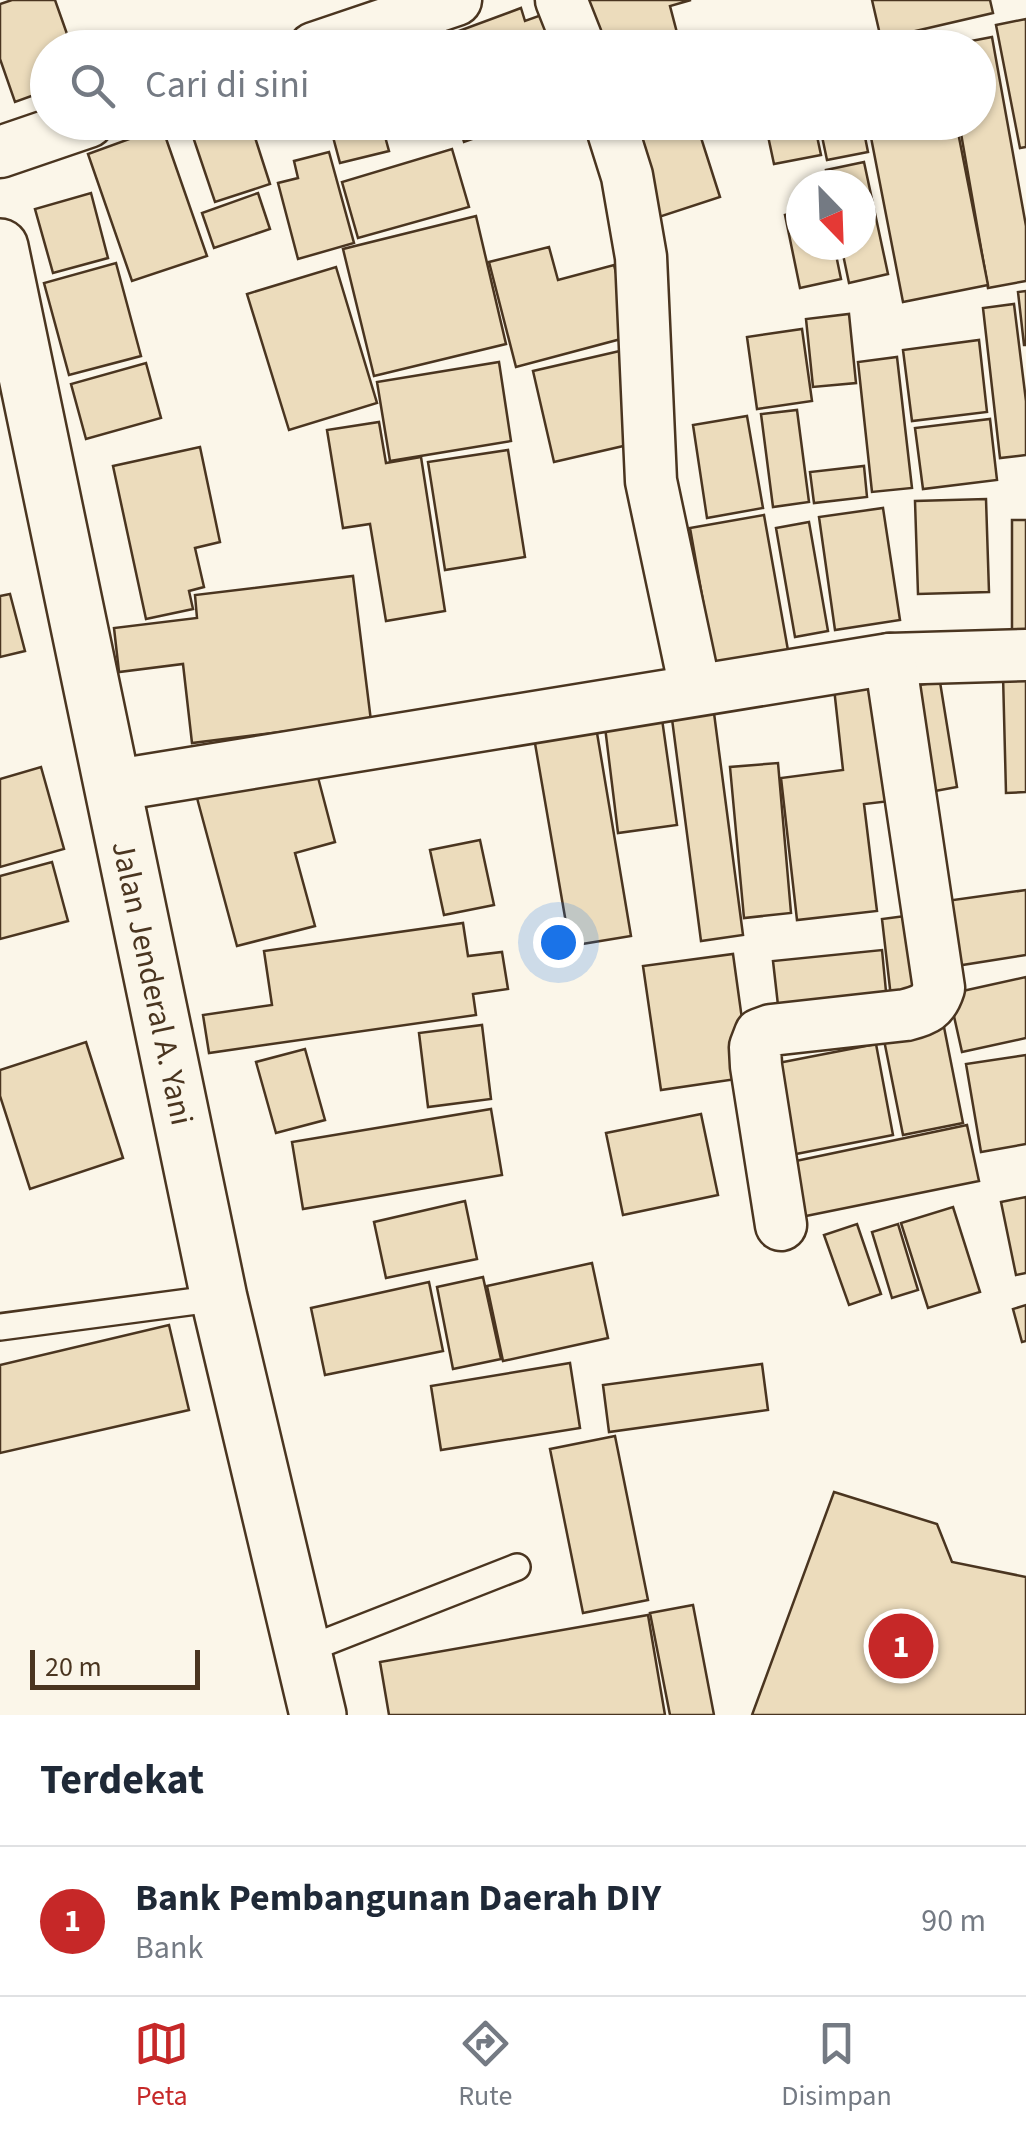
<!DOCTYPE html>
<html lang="id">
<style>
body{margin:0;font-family:"Source Sans 3",sans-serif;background:#f6f6f7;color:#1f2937}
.compass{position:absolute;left:786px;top:170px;width:90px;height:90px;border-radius:50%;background:#fff;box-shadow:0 2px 8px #0004;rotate:157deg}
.scale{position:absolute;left:30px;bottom:25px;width:170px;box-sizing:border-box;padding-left:10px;border:5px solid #4a3520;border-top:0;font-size:28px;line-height:35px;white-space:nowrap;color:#4a3520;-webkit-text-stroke:8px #fbf6e9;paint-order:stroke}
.you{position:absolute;left:558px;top:942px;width:35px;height:35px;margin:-25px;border:8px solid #fff;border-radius:50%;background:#1a73e8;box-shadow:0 0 0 15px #1a73e833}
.badge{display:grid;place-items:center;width:65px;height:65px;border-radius:50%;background:#c62828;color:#fff;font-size:32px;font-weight:700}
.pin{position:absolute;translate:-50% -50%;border:5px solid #fff;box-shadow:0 2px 10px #0006}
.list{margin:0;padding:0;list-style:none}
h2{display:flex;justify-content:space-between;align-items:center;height:130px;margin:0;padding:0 40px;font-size:42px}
h2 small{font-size:32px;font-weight:400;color:#747a83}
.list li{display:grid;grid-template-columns:65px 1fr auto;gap:30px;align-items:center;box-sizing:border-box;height:150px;padding:0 40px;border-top:2px solid #e0e1e3}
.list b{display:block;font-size:38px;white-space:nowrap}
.list p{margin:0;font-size:32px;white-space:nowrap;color:#747a83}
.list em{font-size:32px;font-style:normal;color:#747a83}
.icon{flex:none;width:55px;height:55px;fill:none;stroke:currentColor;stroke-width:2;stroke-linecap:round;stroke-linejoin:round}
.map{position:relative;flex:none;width:1026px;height:1715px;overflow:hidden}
.search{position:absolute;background:#fff;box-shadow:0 2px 8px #0004;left:30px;right:30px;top:30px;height:110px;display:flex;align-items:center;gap:25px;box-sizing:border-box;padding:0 35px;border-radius:55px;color:#747a83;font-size:38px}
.sheet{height:280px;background:#fff}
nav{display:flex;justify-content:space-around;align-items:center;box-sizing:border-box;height:140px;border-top:2px solid #e0e1e3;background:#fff;font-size:28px;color:#747a83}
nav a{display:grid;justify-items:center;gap:5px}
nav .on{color:#c62828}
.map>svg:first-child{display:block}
</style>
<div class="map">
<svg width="1026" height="1715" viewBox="0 0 1026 1715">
<rect width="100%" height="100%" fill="#fbf6e9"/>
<g fill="#ecdcbc" stroke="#4a3520" stroke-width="2.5">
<polygon points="12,0 55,0 72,48 48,48 48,90 15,102 0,59 0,4"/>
<polygon points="584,0 691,0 670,6 681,48 597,48"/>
<polygon points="872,0 990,0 993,13 881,39"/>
<polygon points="521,8 525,21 547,13 560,48 431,48 429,42"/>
<polygon points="1026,19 1026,147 1020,148 996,25"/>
<polygon points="844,35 847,48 803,48 802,44"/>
<polygon points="992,37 1026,226 1026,281 988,288 959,122 978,122 978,48 945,46"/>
<polygon points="197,122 250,122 270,184 215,202 189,125"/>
<polygon points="329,122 381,122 389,151 340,163"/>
<polygon points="458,122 520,122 464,142"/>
<polygon points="635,122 696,122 720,197 659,217"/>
<polygon points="765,122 814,122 821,155 774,164"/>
<polygon points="819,122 862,122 868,152 827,160"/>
<polygon points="868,122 956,122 988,285 903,302"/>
<polygon points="162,127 207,256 132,281 88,154"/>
<polygon points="452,149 469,207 358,238 342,182"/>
<polygon points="329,152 354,243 298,259 278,183 298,178 294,161"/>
<polygon points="864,162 888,274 849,283 841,245 861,245 861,185 829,185 826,170"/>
<polygon points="91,193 108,258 53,273 35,209"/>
<polygon points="258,193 270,229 214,248 202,213"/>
<polygon points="801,211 801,245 834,245 841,279 800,288 785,215"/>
<polygon points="476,216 506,344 374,376 343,249"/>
<polygon points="549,247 558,280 614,265 632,336 516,367 489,262"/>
<polygon points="116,263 141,356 69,375 44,283"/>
<polygon points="336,267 377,403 289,430 247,294"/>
<polygon points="1026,291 1026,345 1024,345 1018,292"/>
<polygon points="1014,304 1026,401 1026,455 1000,458 983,308"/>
<polygon points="849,314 856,383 813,387 806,319"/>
<polygon points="802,329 812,401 757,409 747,337"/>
<polygon points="979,340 987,412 912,421 903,350"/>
<polygon points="624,350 645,441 554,462 533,371"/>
<polygon points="897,357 912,488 872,492 858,362"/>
<polygon points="499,362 511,441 390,461 377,382"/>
<polygon points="146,363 161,418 86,439 71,384"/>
<polygon points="797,410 809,502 773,507 761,414"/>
<polygon points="747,416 763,508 707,518 693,425"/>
<polygon points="990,419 997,480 923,489 915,428"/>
<polygon points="379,422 386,463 421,457 445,611 386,621 370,524 343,528 327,430"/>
<polygon points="200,447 220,542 195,548 204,587 189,591 193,609 146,619 113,466"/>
<polygon points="508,450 525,557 445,570 428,462"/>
<polygon points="864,466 867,497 814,503 810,472"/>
<polygon points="986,499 989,592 918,594 915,501"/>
<polygon points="883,508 900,620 835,630 819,517"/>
<polygon points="764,515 789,656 715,669 690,528"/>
<rect x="1012" y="520" width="14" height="114"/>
<polygon points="809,522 828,631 795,637 776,528"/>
<polygon points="353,576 371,721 192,743 183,664 119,672 114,628 197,618 195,595"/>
<polygon points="10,594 25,651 0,657 0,596"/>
<polygon points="1026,674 1026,792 1006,793 1003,675"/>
<polygon points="886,682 899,800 864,804 877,911 797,920 781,778 843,770 834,688"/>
<polygon points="940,682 957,787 913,795 896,688"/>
<polygon points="714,713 743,935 701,941 672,719"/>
<polygon points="594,715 631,936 570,946 532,726"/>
<polygon points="662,719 677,825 618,833 605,727"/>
<polygon points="778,763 791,913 744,918 730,767"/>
<polygon points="315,766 335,842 295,853 315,926 237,946 197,798"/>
<polygon points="41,767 64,849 0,867 0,779"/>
<polygon points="480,840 494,905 444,915 430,850"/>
<polygon points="52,862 68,921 0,939 0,876"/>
<polygon points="1026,890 1026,955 956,966 946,901"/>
<polygon points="921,914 931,1001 892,1006 882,919"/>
<polygon points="463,923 468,956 502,952 508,989 473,994 476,1015 209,1053 203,1015 272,1005 264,951"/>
<polygon points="882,950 887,1002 779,1014 773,961"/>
<polygon points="733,954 750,1077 661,1090 643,966"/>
<polygon points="1026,977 1026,1038 962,1052 949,994"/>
<polygon points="942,1017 963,1123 903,1135 882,1030"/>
<polygon points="482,1025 491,1099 428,1107 419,1033"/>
<polygon points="86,1042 123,1158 30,1189 0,1096 0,1070"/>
<polygon points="876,1044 893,1135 791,1155 773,1064"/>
<polygon points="305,1049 325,1120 276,1133 256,1062"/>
<polygon points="1026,1055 1026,1144 981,1152 966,1064"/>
<polygon points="491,1109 502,1175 303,1209 292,1142"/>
<polygon points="701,1114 718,1195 623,1215 606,1133"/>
<polygon points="967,1125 979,1181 801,1217 791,1162"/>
<polygon points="1026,1197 1026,1273 1016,1275 1001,1202"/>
<polygon points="465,1201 477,1259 386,1278 374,1222"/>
<polygon points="953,1207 980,1292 928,1308 901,1223"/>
<polygon points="857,1224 881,1294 849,1305 824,1235"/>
<polygon points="898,1224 918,1290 892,1298 872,1232"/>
<polygon points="592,1263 608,1338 503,1361 487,1286"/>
<polygon points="483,1277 501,1359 453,1369 437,1287"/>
<polygon points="429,1282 443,1351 325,1375 311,1308"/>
<polygon points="1026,1305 1026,1341 1022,1342 1013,1309"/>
<polygon points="169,1325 189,1410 0,1453 0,1365"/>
<polygon points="570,1363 580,1428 441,1450 431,1386"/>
<polygon points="762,1364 768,1410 609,1432 603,1385"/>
<polygon points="615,1436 648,1600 583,1613 550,1449"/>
<polygon points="834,1492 937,1524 952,1562 1026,1577 1026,1715 752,1715"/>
<polygon points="693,1605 714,1715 670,1715 650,1613"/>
<polygon points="648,1615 665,1715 389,1715 380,1662"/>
</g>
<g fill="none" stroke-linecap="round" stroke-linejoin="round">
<defs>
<g id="lane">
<polyline points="0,1327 219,1298"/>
<polyline points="303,1651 517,1567"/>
</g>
<g id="street">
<polyline points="561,0 580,48"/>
<polyline points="314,48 456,0"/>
<polyline points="610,122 627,176 641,257 651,481 695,688"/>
<polyline points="0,152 88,122"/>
<polyline points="111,786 890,659 1026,655"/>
<path d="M 781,1225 L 756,1066 L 755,1047 L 760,1034 L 771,1030 L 906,1015 C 925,1010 933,1007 939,988 L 890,659"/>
</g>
<polyline id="secondary" points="0,247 219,1298 318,1715"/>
</defs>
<use href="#lane" stroke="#4a3520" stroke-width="30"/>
<use href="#street" stroke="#4a3520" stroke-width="55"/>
<use href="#secondary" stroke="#4a3520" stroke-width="60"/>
<use href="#lane" stroke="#fbf6e9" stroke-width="25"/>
<use href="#street" stroke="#fbf6e9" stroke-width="50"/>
<use href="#secondary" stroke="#fbf6e9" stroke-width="55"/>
</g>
<g text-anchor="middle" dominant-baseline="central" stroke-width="8" stroke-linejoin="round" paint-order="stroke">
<g font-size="32" fill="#4a3520" stroke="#fbf6e9">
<text transform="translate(152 983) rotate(78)">Jalan Jenderal A. Yani</text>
</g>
</g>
</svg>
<svg class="compass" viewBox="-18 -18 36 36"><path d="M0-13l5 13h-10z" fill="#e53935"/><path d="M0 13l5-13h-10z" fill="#747a83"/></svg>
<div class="scale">20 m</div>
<div class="you"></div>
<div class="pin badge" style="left:901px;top:1646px">1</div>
<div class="search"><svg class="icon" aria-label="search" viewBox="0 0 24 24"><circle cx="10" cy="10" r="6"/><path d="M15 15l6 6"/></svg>Cari di sini</div>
</div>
<section class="sheet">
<h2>Terdekat<small></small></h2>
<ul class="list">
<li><span class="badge">1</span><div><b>Bank Pembangunan Daerah DIY</b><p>Bank</p></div><em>90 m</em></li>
</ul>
</section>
<nav>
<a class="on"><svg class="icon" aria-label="map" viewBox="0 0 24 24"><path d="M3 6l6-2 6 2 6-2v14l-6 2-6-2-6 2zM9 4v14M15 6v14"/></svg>Peta</a>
<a><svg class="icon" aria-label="directions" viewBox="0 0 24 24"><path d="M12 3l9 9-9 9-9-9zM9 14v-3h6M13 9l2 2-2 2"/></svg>Rute</a>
<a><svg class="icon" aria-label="saved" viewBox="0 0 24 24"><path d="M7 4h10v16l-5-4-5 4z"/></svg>Disimpan</a>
</nav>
